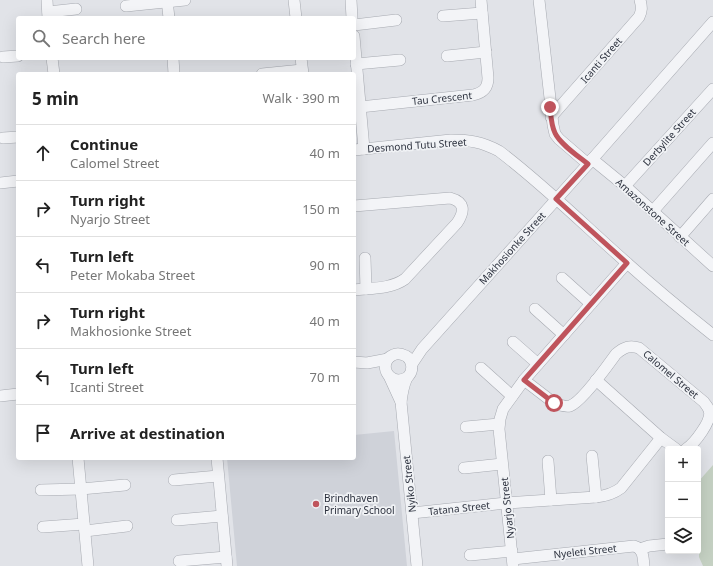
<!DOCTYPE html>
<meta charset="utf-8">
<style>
body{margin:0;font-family:"Noto Sans",sans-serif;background:#f2f2f2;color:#222}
.controls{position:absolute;right:12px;bottom:12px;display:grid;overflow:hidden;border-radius:4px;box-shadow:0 4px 16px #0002}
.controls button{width:36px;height:36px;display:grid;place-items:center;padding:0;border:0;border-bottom:1px solid #e0e0e0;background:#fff;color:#222;font:20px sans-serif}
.stop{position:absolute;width:12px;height:12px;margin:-9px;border:3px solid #bf545c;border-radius:50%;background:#fff}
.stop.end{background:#bf545c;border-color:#fff;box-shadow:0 1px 4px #0008}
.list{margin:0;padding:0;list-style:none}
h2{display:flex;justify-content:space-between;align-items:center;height:52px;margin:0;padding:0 16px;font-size:17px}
h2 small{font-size:13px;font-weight:400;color:#767676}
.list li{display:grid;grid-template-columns:26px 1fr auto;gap:12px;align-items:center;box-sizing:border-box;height:56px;padding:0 16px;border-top:1px solid #e0e0e0}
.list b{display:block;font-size:15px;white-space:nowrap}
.list p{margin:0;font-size:13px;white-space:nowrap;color:#767676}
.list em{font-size:13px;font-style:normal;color:#767676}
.icon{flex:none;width:22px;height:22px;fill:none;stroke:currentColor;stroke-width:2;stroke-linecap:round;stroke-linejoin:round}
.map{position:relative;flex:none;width:713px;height:566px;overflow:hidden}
.search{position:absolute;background:#fff;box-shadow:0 4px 16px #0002;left:16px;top:16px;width:340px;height:44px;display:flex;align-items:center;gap:10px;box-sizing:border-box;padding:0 14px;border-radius:4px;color:#767676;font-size:15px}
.panel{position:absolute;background:#fff;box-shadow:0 4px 16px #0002;left:16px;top:72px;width:340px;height:388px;border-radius:4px}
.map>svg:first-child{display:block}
</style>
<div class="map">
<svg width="713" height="566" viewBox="0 0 713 566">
<rect width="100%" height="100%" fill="#e1e3e8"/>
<polygon fill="#cfd2d9" points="394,431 407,566 237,566 227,458 354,458 354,435"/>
<polygon fill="#c5d1c3" points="713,465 713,566 703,566 699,557 699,553 701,544 698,532 698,482"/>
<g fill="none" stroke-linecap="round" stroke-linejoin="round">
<defs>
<g id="minor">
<polyline points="47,0 48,18"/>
<polyline points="167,0 169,18"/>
<polyline points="294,0 296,18"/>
<polyline points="351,0 352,18"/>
<polyline points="539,0 553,125 555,134 559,139 588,164"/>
<polyline points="126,6 185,0"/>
<polyline points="48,12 76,9"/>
<polyline points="443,16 482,13"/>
<polyline points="354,25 396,20"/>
<polyline points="354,36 364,149"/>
<polyline points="447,56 486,52"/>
<polyline points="3,57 18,56"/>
<polyline points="52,58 54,74"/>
<polyline points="173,58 174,74"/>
<polyline points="301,58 303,74"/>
<polyline points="356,64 400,60"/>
<polyline points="262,74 302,70"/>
<path d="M 360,107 L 473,95 C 482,93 488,89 488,78 L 481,0"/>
<path d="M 551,117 L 639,17 C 642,11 642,7 640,0"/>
<polyline points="3,138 18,137"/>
<path d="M 354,150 L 451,140 C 470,140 482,142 499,151 C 544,185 584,225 627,263 C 655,288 684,312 713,335"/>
<polyline points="592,159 625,186 713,266"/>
<polyline points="0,183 18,181"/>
<polyline points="625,186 713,89"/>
<path d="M 354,206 L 450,198 C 465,202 465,211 457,223 L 405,279 C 391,289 371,288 354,290"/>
<polyline points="653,211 713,143"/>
<polyline points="680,237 713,199"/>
<polyline points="365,258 366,289"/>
<polyline points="562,278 591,304"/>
<polyline points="535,309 564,335"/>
<polyline points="513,342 538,364"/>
<polyline points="354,362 367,363 388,359"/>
<polyline points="412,364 422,349 588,164 713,22"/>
<polyline points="481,368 512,396"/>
<polyline points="390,378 401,402 417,566"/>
<path d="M 524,380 L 554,403 C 559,405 564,407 570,406 C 582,402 608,365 616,354 C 624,347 630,345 639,348 L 704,402 C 706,405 708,407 709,410 C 713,420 694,444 686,449"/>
<polyline points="596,380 661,438 676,449"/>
<polyline points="0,396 18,394"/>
<path d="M 401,402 C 402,394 403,387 406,380 C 407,377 410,375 411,372 C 413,366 411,359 406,356 C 402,354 397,353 393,355 C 377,362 388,387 406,378"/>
<polyline points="466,427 499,424"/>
<polyline points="592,456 596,497"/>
<polyline points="78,458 88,566"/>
<polyline points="217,458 227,566"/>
<polyline points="548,461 551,500"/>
<polyline points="464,468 502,464"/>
<polyline points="174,480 218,476"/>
<polyline points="41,490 81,489 125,485"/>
<path d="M 412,513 L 506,503 L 596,497 C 606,496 613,494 621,488 L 661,438"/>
<polyline points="177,520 222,516"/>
<polyline points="43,527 84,524"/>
<polyline points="85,531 127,526"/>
<polyline points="640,549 649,546 668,544"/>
<polyline points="470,555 512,551"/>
<path d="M 513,559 L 634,546 C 644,549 643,558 644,566"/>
<polyline points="179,561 226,557"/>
<polyline points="513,566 499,429 500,419 503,409 524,380 627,263"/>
</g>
</defs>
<use href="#minor" stroke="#a7aab1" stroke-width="12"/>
<use href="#minor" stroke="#f3f4f7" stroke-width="11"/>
</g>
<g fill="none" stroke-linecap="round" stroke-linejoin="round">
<path stroke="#bf545c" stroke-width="5" d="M 550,107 C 551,116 551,125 555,133 C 560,144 578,156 588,164 L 556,199 L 627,263 L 524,380 L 554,403"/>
</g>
<circle fill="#bf545c" stroke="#f0f2f5" stroke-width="1.5" cx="316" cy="504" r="4"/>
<g text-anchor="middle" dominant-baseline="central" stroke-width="3.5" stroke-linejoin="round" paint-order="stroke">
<g font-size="10" fill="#2b303d" stroke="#f0f2f5">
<text transform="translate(601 60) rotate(-49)">Icanti Street</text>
<text transform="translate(442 98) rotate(-6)">Tau Crescent</text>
<text transform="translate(669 137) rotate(-48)">Derbylite Street</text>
<text transform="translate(417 145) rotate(-4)">Desmond Tutu Street</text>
<text transform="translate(653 212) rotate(42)">Amazonstone Street</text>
<text transform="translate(512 248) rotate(-48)">Makhosionke Street</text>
<text transform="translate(671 374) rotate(40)">Calomel Street</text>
<text transform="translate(409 484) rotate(-96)">Nyiko Street</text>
<text transform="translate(459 508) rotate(-6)">Tatana Street</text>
<text transform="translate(507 508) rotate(-96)">Nyarjo Street</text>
<text transform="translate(585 551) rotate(-6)">Nyeleti Street</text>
</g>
<g font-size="10" fill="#2b303d" stroke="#f0f2f5" text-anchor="start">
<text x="324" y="498">Brindhaven<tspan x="324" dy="12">Primary School</tspan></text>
</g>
</g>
</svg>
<div class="controls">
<button>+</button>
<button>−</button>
<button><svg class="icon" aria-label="layers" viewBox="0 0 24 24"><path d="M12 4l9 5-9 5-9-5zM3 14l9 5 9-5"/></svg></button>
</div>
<div class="stop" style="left:554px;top:403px"></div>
<div class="stop end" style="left:550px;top:107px"></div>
<div class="search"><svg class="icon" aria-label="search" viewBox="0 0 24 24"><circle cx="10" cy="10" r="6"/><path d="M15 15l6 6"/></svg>Search here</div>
<section class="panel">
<h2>5 min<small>Walk · 390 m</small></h2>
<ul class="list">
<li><svg class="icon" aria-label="ahead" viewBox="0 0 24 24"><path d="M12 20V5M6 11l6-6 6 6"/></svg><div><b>Continue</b><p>Calomel Street</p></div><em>40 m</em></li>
<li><svg class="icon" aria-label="right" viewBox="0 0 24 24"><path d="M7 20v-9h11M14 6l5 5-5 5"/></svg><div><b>Turn right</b><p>Nyarjo Street</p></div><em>150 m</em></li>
<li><svg class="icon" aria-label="left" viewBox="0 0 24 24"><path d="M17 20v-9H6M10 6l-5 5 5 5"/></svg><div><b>Turn left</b><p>Peter Mokaba Street</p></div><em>90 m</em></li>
<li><svg class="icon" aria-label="right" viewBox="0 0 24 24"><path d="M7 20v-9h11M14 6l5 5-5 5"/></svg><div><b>Turn right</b><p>Makhosionke Street</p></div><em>40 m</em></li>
<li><svg class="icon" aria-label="left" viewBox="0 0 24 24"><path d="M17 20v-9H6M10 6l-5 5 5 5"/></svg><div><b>Turn left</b><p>Icanti Street</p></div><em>70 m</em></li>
<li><svg class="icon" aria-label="arrive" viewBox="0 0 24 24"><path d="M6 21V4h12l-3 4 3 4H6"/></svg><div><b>Arrive at destination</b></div></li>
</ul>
</section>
</div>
